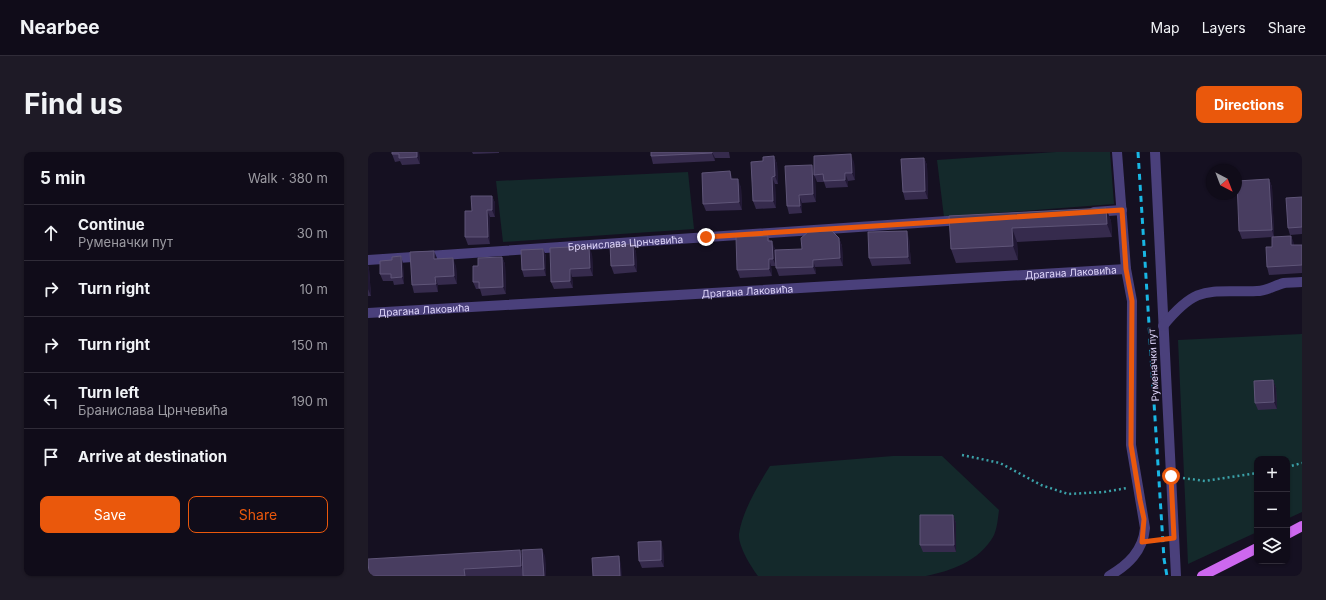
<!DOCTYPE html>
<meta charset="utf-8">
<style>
body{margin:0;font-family:Inter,sans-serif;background:#1e1a26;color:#f1f3f6}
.controls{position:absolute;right:12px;bottom:12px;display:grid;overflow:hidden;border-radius:8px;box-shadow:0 1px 3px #0004}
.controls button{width:36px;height:36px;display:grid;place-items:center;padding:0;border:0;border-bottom:1px solid #302c38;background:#100c19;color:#f1f3f6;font:20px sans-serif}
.compass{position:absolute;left:838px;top:12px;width:36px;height:36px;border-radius:50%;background:#100c19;box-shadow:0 1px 3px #0004;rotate:138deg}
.stop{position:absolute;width:12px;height:12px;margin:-9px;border:3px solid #ea580c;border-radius:50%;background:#fff}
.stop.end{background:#ea580c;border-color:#fff;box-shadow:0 1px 4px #0008}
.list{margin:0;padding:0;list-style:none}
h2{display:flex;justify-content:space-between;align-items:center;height:52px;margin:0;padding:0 16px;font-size:17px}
h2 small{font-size:13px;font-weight:400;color:#9c9ba2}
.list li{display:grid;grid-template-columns:26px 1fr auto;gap:12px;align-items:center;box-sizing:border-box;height:56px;padding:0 16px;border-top:1px solid #302c38}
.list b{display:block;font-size:15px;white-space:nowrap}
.list p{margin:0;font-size:13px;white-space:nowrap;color:#9c9ba2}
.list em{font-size:13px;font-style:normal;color:#9c9ba2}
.actions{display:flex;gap:8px;padding:12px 16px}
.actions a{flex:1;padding:9px 0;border:1px solid #ea580c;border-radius:8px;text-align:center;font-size:14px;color:#ea580c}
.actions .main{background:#ea580c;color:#fff}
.icon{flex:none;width:22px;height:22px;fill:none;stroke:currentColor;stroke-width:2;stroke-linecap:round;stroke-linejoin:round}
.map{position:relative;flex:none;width:934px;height:424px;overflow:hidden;border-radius:8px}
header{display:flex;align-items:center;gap:24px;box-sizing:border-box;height:56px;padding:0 20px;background:#100c19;border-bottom:1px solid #302c38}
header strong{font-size:19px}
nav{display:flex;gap:22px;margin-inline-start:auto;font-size:14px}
.intro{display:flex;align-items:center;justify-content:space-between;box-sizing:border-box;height:96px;padding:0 24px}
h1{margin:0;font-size:28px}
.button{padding:10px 18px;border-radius:8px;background:#ea580c;color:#fff;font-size:14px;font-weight:700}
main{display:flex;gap:24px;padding:0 24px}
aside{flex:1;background:#100c19;border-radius:8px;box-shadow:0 1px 3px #0004}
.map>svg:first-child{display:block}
</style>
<header>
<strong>Nearbee</strong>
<nav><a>Map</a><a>Layers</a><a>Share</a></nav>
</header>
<div class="intro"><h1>Find us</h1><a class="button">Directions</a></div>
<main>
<aside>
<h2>5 min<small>Walk · 380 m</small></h2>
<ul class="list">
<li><svg class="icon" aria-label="ahead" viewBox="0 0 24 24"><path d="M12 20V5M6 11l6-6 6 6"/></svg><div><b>Continue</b><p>Руменачки пут</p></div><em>30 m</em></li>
<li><svg class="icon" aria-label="right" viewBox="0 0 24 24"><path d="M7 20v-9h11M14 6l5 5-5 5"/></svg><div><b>Turn right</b></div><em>10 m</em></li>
<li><svg class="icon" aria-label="right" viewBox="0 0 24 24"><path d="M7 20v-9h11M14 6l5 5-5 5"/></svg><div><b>Turn right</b></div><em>150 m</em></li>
<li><svg class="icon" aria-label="left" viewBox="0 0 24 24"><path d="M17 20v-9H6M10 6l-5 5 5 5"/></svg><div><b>Turn left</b><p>Бранислава Црнчевића</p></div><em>190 m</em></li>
<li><svg class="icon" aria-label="arrive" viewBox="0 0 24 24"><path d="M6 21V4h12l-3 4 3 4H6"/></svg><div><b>Arrive at destination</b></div></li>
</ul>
<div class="actions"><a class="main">Save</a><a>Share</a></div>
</aside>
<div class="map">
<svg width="934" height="424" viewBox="0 0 934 424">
<rect width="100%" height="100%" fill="#151021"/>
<g fill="#14292b">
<polygon points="688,0 742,0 746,52 576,65 569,8"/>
<polygon points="320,20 326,77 135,90 128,29"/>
<polygon points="934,182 934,360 919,367 919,307 889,307 889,380 820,412 810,188"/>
<path d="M 525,304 L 574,304 L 631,358 C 630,366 629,378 625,385 C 611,409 583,419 558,424 L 390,424 C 383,415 370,394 371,382 C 374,360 390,333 402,314 Z"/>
</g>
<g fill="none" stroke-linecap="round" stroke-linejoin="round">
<g stroke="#3ba1a8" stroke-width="2.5" stroke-dasharray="2 3" stroke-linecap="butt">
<polyline points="594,303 632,311 673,333 700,342 736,340 759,336"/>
<polyline points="919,315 934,311"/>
<polyline points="815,326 837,329 889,321"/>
</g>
<g stroke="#4a407b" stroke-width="10">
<polyline points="787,0 808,424"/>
<polyline points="726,60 754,58"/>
<path id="s1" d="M 0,108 L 594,68"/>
<path id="s2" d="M 0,161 L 758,117"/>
<path d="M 795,174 C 830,131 840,141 889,139 C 899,139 907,133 916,131 C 921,130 928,131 934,130"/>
<path d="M 741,424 C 760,413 775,399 777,376 L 763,293 L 764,149 L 758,117 L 749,0"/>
</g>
<g stroke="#cd68ef" stroke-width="10">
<polyline points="919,382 934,374"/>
<polyline points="834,424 889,396"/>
</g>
<polyline stroke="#19b6e3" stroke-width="3" stroke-dasharray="6 5" stroke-linecap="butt" points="770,0 796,407 799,424"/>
</g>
<g fill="#362b4d">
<polygon points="51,0 52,12 34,13 32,9 27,10 24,2"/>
<polygon points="104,0 131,0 131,1 105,2"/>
<polygon points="283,0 361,0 362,6 347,6 347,9 285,12 283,4"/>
<polygon points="406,4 409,12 410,32 407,32 408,56 388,57 385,49 395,9"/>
<polygon points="556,6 559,13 560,47 537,48 535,40"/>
<polygon points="486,10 487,28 480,29 480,35 458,36 456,30 449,30 447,25 448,50 434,51 434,61 421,62 419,54 446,18"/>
<polygon points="365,27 373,35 374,58 338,59 335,52"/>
<polygon points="901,27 904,35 906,85 923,84 926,93 934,93 934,121 901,123 899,115 904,95 904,85 874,87 871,79"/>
<polygon points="124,44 127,51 127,65 122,65 122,92 100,93 97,85 104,59"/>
<polygon points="934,45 934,82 922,83 920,76"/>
<polygon points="738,56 743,69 744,85 649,90 650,108 588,111 583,97 581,64"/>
<polygon points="400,84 402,89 407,97 408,114 403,114 404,124 372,126 369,118"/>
<polygon points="471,86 474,94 475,114 447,115 448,122 411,124 408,116 434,97"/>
<polygon points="541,86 543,112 504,114 501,106"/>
<polygon points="265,92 268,100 269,120 246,122 243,114"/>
<polygon points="175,97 178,104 178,124 156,125 154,118"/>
<polygon points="224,102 225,124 204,125 205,136 186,137 183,130"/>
<polygon points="33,104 35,112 36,132 26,133 25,129 15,129 12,122 24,108"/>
<polygon points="134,105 137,112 138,142 114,144 112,137 108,137 105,130"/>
<polygon points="69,107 88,114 89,132 70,133 70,140 46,141 44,133"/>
<polygon points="0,113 1,117 3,144 0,144"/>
<polygon points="905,228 908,236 909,257 890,258 887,251"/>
<polygon points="585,363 588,371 588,400 555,400 552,393"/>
<polygon points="295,396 296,415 274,416 271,409"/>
<polygon points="152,398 154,404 177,404 178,424 1,424"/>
</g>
<g fill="#211834">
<polygon points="49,0 51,0 52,12 49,5"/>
<polygon points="344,0 347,6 347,9 344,1"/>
<polygon points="483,2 486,10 487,28 484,21"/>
<polygon points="406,4 409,12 410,32 407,24"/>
<polygon points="556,6 559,13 560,47 557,39"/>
<polygon points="444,13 447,20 446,23 447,25 448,50 445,42"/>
<polygon points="362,19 365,27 366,35 363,27"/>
<polygon points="477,21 480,29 480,35 477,28"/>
<polygon points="404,25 407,32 408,56 405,49"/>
<polygon points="370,27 373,35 374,58 371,50"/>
<polygon points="901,27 904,35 906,85 904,78"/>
<polygon points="431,43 434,51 434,61 432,54"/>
<polygon points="124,44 127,51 127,65 124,58"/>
<polygon points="738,56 743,69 744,85 739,72"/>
<polygon points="119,58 122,65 122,92 120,85"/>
<polygon points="644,76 649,90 650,108 645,94"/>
<polygon points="539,79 541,86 543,112 540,105"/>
<polygon points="923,84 926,91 926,101 923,93"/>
<polygon points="471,86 474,94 475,114 472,106"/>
<polygon points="404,89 407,97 408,114 405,107"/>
<polygon points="265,92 268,100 269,120 266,113"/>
<polygon points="221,94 224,102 225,124 222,116"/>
<polygon points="175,97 178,104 178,124 176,117"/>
<polygon points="66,99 69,106 69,114 66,107"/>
<polygon points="33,104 35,112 36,132 34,125"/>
<polygon points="134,105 137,112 138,142 135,135"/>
<polygon points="85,106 88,114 89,132 86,124"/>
<polygon points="401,107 403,114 404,124 401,117"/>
<polygon points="445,108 447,115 448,122 445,115"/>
<polygon points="0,113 1,117 3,144 0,137"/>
<polygon points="202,117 204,125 205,136 202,129"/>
<polygon points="67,125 70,133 70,140 68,132"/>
<polygon points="905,228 908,236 909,257 906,250"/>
<polygon points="585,363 588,371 588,400 586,393"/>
<polygon points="293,389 295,396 296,415 293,408"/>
<polygon points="174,397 177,404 178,424 176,424"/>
<polygon points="152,398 157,411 156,424 153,414"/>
<polygon points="251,404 253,412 254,424 252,424"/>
</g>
<g fill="#483d60" stroke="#5f5578">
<polygon points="24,0 49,0 49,5 31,6 31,2 24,2"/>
<polygon points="283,0 344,0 344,1 283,4"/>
<polygon points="483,2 484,21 477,21 477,28 456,29 455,22 446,23 446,4"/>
<polygon points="406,4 407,24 404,25 405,49 385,49 383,10 395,9 395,5"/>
<polygon points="556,6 557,39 535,40 533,7"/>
<polygon points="444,13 445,42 431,43 432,54 419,54 417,14"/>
<polygon points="362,19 363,27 370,27 371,50 335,52 334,21"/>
<polygon points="901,27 904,78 871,79 869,29"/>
<polygon points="103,44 124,44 124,58 119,58 120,85 97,85 97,59 104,59"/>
<polygon points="934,45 934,75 920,76 918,46"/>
<polygon points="738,56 739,72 644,76 645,94 583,97 581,64"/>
<polygon points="464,79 471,86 472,106 445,108 445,115 408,116 407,98 434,97 433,86 440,80"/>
<polygon points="539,79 540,105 501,106 500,80"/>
<polygon points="400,84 400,89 404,89 405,107 401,107 401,117 369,118 368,85"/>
<polygon points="923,84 923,93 934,93 934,113 899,115 898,95 904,95 904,85"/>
<polygon points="265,92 266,113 243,114 242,93"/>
<polygon points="221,94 222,116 202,117 202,129 183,130 182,96"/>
<polygon points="175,97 176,117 154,118 153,98"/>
<polygon points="66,99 66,107 85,106 86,124 67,125 68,132 44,133 42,100"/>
<polygon points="33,104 34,125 23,126 23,122 12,122 12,109 24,108 24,105"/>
<polygon points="134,105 135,135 111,136 111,130 105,130 105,114 110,114 110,106"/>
<polygon points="905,228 906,250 887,251 886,229"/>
<polygon points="552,363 585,363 586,393 552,393"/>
<polygon points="293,389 293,408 271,409 270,390"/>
<polygon points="174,397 176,424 155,424 154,398"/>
<polygon points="152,398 153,414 96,417 97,424 1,424 0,407"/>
<polygon points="251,404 252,424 225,424 224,406"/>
</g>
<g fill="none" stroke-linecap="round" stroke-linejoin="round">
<polyline stroke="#ea580c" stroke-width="5" points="338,85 754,58 758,117 764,149 763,293 772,348 776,367 774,390 806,386 803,324"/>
</g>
<g text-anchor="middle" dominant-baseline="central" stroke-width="3" stroke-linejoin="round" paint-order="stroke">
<g font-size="10" fill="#ded5fa" stroke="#151021">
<text stroke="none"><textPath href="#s1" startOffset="258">Бранислава Црнчевића</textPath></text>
<text stroke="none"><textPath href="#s2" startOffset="704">Драгана Лаковића</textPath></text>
<text stroke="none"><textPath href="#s2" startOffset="380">Драгана Лаковића</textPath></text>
<text stroke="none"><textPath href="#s2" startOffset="56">Драгана Лаковића</textPath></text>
<text transform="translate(785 213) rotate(-93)">Руменачки пут</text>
</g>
</g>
</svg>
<div class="controls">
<button>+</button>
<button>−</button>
<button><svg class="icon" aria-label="layers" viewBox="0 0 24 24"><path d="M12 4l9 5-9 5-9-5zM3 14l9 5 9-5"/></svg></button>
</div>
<svg class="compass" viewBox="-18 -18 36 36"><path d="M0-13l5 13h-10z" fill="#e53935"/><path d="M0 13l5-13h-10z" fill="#9c9ba2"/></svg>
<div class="stop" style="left:803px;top:324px"></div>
<div class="stop end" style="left:338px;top:85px"></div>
</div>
</main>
